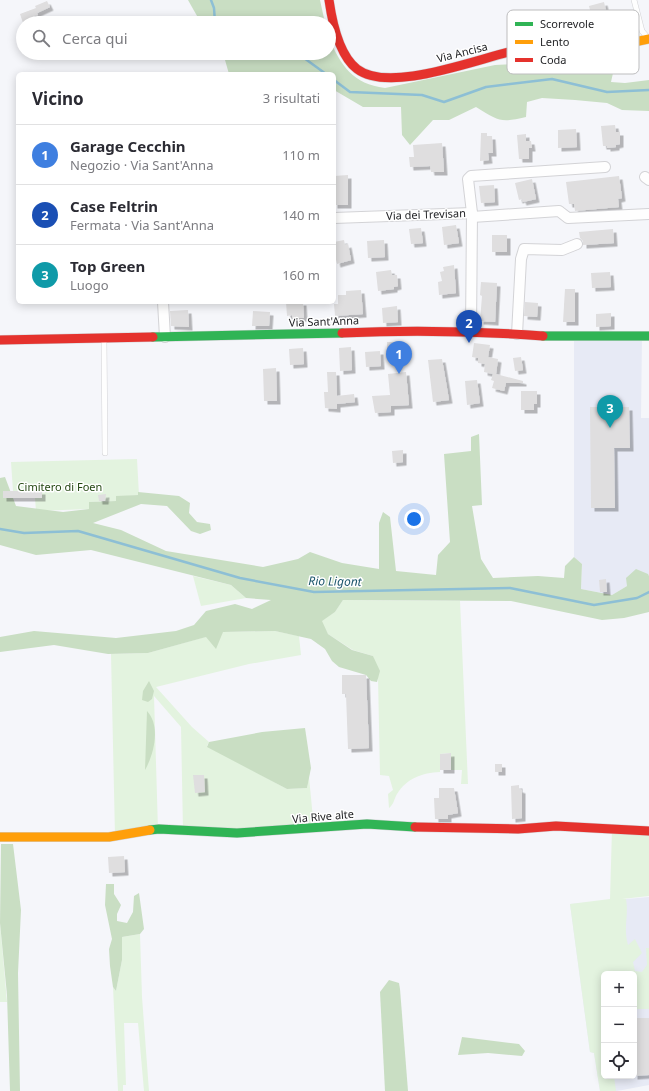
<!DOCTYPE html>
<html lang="it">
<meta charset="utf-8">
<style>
body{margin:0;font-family:"Noto Sans",sans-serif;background:#f2f2f3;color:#2b2b33}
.controls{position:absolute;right:12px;bottom:12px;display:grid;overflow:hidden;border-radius:6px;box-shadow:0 2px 10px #0003}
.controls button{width:36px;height:36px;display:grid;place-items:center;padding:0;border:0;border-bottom:1px solid #e1e1e2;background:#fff;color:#2b2b33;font:20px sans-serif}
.you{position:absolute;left:414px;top:519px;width:14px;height:14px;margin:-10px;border:3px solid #fff;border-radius:50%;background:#1a73e8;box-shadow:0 0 0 6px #1a73e833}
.badge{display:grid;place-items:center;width:26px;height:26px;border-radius:50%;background:#6c6e71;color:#fff;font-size:13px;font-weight:700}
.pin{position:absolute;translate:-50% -33px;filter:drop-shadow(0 1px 2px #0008)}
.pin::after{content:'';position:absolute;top:21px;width:14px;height:12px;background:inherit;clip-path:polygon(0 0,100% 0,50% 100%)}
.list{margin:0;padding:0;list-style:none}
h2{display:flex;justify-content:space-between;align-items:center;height:52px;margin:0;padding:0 16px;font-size:17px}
h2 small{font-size:13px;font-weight:400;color:#7c7c81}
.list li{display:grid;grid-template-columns:26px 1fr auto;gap:12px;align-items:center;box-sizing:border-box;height:60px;padding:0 16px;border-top:1px solid #e1e1e2}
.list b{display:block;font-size:15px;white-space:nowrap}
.list p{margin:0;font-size:13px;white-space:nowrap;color:#7c7c81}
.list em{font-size:13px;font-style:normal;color:#7c7c81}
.icon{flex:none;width:22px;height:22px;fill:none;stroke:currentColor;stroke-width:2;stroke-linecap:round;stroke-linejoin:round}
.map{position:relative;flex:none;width:649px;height:1091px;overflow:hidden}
.search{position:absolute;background:#fff;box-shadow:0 2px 10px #0003;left:16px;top:16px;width:320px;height:44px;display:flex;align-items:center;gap:10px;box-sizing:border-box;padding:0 14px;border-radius:22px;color:#7c7c81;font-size:15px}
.panel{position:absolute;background:#fff;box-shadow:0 2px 10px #0003;left:16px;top:72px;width:320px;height:232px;border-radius:6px}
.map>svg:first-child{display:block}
</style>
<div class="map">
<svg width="649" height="1091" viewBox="0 0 649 1091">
<defs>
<filter id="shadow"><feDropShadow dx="3.5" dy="3.5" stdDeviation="0" flood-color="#0004"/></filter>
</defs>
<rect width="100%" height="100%" fill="#f5f6fa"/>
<g fill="#e7eaf5" fill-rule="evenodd">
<polygon points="642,336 641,418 649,418 649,576 647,574 612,595 581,589 582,564 574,557 574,337"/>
<path d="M 649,897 L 649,1085 L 617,1091 L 600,1091 L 594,1053 L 590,1052 L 570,904 ZM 604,974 L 634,974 L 634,1076 L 604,1076 Z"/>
</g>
<g fill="#e3f3df">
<polygon points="137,459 139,495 116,497 116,501 89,502 89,509 36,511 35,498 13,491 11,462"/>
<polygon points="193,576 231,585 246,598 201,606"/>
<path d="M 343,600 L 460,601 L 468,784 L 461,784 L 462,770 L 451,770 L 451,753 L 440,754 L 440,772 C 422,773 407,778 397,794 C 394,799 394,804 389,808 L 388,794 L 393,790 L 389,776 L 380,775 L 378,677 L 373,656 L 353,650 L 328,634 L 321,621 L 335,612 Z"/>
<polygon points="275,631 299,636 301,655 249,664 156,687 192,727 209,742 207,746 287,789 307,788 309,777 314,829 183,831 181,727 154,696 158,830 115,836 111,654 148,653 223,632"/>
<path d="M 612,829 L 649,831 L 649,896 L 622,899 L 626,899 C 629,916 623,927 628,945 L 635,939 L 642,953 L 633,962 L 635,971 L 642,972 L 647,965 L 646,948 L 649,948 L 649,1009 L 634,1009 L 634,974 L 604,974 L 604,1076 L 614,1076 L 616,1091 L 600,1091 L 594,1053 L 590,1052 L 570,904 L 610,899 Z"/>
<polygon points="0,923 7,1002 0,1002"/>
<polygon points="140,934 142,997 149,1091 144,1091 138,1023 124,1023 126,1085 123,1085 123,1091 118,1091 113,987 116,991 122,960 122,937"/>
</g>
<g fill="#c9dec3">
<polygon points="188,0 320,0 325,23 201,23"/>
<path d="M 329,38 C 341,66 353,84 385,88 L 495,65 L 571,61 L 597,55 L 605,59 L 610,66 L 613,73 L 611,82 L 625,83 L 649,80 L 649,111 L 622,110 L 607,103 L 575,100 L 542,98 L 527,102 L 526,117 C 500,123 499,121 476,107 L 449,120 L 433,120 L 410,145 L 402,135 L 401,107 L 363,107 L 334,90 L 334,74 L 229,74 L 223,53 L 329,53 Z"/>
<polygon points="479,434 482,505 472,506 481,559 493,578 538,576 564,578 565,566 574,557 582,564 581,589 612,595 627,586 626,578 636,569 648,574 649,576 649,612 624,618 602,620 511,601 343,600 335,612 322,621 328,634 352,650 373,656 380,671 377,682 371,681 366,675 339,667 332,661 325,649 311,639 275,631 223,632 216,649 206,637 148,653 108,654 54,645 0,652 0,637 34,631 116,638 176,631 194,625 206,611 235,604 252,609 271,600 246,598 231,585 91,550 36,555 0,545 0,478 5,477 16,506 63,512 89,509 89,502 116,501 116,496 138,495 138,492 179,496 190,503 189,513 197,522 210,524 211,530 200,534 191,531 167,506 141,504 93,523 121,530 166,551 263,567 298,559 310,552 342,563 379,569 379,523 383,512 390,517 396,571 436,575 438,555 450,542 444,454 471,451 471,437"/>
<polygon points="149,681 154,691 152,699 148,702 142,700 143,691"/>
<path d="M 147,711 C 161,726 154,754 145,770 Z"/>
<polygon points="305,728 311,768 307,788 287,789 207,747 209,742 262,732"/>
<polygon points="1,844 13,844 21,910 18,973 20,1091 10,1091 7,995 0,923"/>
<polygon points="106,884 114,884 114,894 121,905 117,914 117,921 127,923 133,912 134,896 139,893 144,929 140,934 122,937 122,960 116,991 113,987 110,966 109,949 112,939 105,905"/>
<polygon points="389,980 399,983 400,989 408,1091 385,1091 380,992"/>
<polygon points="462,1037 519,1044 525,1051 522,1056 488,1053 458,1055"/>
</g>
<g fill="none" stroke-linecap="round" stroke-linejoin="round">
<g stroke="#8dbfd5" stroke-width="2.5">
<polyline points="211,0 214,8 215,23"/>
<polyline points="292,53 304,58 326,74"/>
<polyline points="334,80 350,92 422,95 444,102 486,87 552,79 607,92 649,90"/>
<polyline points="0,529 24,533 78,531 240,578 314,592 510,588 594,605 637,598 649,592"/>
</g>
</g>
<g fill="#dfdedf" filter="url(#shadow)">
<polygon points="47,1 50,7 37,13 38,15 34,16 35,19 23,23 20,14 36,8 35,6"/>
<polygon points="604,2 607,15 603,15 610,38 596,42 588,19 592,18 589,6"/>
<polygon points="615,125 616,132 620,132 620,144 616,145 616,147 607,148 607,146 603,146 601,126"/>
<polygon points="576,129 577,147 558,148 558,130"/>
<polygon points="481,133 487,133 487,136 492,136 493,153 488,153 489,160 480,161"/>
<polygon points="526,134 526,141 531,141 532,148 529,148 529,159 519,159 517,135"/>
<polygon points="442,143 444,172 431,172 430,166 410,167 409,157 414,157 413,145"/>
<polygon points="348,175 348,205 334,205 334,176"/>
<polygon points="619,176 622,198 618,199 619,207 575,211 574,204 569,204 566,182"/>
<polygon points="532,179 536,199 523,202 522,199 519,200 515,183"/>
<polygon points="494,185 495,202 481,203 479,186"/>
<polygon points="456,225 459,243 444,245 442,227"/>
<polygon points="421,228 423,243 411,244 409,229"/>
<polygon points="613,229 614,243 583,245 583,241 580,238 579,232"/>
<rect x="492" y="235" width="15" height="17"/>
<polygon points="344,240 345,245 348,244 351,260 337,264 335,255 334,255 334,242"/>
<polygon points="384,240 385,257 368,258 367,241"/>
<polygon points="454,265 456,293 439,295 438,282 442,281 440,272 444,271 443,267"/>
<polygon points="391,270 392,275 397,275 398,286 394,287 394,289 378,291 376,272"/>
<polygon points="610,272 611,287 592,288 591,273"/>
<polygon points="481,282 497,283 495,322 480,321 482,296 480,295"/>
<polygon points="565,289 575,289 575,322 563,322"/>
<polygon points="361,290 363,314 335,316 334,304 338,304 338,295 346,295 346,291"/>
<polygon points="286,302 303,302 304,318 292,318 292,315 287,316"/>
<polygon points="525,302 538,303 537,317 524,316"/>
<polygon points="397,306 398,322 383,323 382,308"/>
<polygon points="188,310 189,327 171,326 170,311"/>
<polygon points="253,311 270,312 269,326 252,326"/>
<polygon points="611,313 611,326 596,327 596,314"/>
<polygon points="387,342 395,342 396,349 387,350"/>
<polygon points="474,343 490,345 488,357 498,359 496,374 523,381 523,383 506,383 504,391 492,388 494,381 491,380 493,374 484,372 485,364 478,363 478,358 472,357"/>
<polygon points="351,347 352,370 340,371 339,348"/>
<polygon points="303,348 304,364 290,365 289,349"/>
<polygon points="380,351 381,366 366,367 365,352"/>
<polygon points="521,357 523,370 515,371 513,358"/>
<polygon points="442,359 449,400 433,402 428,360"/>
<polygon points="276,368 277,401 264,401 263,369"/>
<polygon points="327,372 336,372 337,396 354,394 355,402 337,404 337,409 325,408 324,392 328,392"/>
<polygon points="406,372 409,405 391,406 391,412 375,413 372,396 390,395 388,374"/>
<polygon points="477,380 480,403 467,405 465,381"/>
<polygon points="521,391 537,391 537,404 534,404 534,410 521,410"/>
<polygon points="590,407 629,407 630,448 614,448 615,508 591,508"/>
<polygon points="403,450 403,462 393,463 392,451"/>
<rect x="3" y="491" width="39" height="7"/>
<polygon points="106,494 105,501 99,501 98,495"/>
<polygon points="606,579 607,592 600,592 599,580"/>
<polygon points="342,675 366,675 369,748 348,749 346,694 342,694"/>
<polygon points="451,753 451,770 440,770 440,754"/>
<rect x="495" y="764" width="7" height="8"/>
<polygon points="193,775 204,775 205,792 195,793"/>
<polygon points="519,785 519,789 522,790 522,818 512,819 511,786"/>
<polygon points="439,788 454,788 458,813 448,815 448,819 435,819 434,798 439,798"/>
<polygon points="124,856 125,872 109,873 108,857"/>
<polygon points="634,1018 649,1018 649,1075 634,1076"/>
</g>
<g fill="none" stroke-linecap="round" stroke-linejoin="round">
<defs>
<g id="lane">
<polyline points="634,0 642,31 648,38"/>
<polyline points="104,339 105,453"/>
</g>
<g id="street">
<polyline points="645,177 649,180"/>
<polyline points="472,213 468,179 471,176 605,167"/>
<polyline points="472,217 559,211 568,218 649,214"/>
<polyline points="334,218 472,213 471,331"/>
<polyline points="163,302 165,337"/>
<polyline points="517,334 521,259 524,249 562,250 577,244"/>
</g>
<g id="fast">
<polyline points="543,336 649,336"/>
<polyline points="153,337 342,333"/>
<polyline points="150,830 159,829 237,833 367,824 415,827"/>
</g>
<g id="slow">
<polyline points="576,53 583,53 649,39"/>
<polyline points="0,837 109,837 150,830"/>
</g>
<g id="jam">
<path d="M 329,0 C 332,21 339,55 357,69 C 391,95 483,56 522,49 C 530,48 540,51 549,52 C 558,53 567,53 576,53"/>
<path d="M 342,333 C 409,330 476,331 543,336"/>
<polyline points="0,340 153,337"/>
<polyline points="415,827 518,829 556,826 649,831"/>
</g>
</defs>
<use href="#lane" stroke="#d3d3d6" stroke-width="6"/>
<use href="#street" stroke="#d3d3d6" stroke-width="12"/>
<use href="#fast" stroke="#d3d3d6" stroke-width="10"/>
<use href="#slow" stroke="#d3d3d6" stroke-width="10"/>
<use href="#jam" stroke="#d3d3d6" stroke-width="10"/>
<use href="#lane" stroke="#fefefe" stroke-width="5"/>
<use href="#street" stroke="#fefefe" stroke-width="10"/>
<use href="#fast" stroke="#30b455" stroke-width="9"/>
<use href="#slow" stroke="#ff9f0a" stroke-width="9"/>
<use href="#jam" stroke="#e5322d" stroke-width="9"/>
</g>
<g text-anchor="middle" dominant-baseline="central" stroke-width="3" stroke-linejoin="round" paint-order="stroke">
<g font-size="11" fill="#232427" stroke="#fff">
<text transform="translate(462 52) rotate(-14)">Via Ancisa</text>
<text transform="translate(426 214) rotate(-2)">Via dei Trevisan</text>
<text transform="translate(324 321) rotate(-2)">Via Sant'Anna</text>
<text transform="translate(323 816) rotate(-5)">Via Rive alte</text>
</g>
<g font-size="11" fill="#244712" stroke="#fff">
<text x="60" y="486">Cimitero di Foen</text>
</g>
<g font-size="12" font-style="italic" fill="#1e576d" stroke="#fff">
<text transform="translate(335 581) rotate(1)">Rio Ligont</text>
</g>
</g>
<rect x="507" y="10" width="132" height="64" rx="6" fill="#fff" stroke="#bdbdbe" stroke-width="1"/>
<rect x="515" y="22" width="18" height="4" fill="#30b455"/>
<rect x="515" y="40" width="18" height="4" fill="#ff9f0a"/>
<rect x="515" y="58" width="18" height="4" fill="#e5322d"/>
<g font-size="11" fill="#232427">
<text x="540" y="28">Scorrevole</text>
<text x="540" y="46">Lento</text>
<text x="540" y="64">Coda</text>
</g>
</svg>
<div class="controls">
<button>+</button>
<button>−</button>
<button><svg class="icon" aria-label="locate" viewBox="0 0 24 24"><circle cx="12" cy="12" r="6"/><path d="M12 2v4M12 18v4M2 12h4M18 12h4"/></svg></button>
</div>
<div class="you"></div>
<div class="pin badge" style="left:399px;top:374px;background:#3f7fe0">1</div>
<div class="pin badge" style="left:469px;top:343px;background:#1a4fb4">2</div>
<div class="pin badge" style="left:610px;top:428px;background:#0f9aa8">3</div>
<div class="search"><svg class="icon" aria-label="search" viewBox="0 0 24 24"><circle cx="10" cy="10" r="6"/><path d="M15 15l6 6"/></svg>Cerca qui</div>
<section class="panel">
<h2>Vicino<small>3 risultati</small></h2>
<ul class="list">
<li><span class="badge" style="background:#3f7fe0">1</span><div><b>Garage Cecchin</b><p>Negozio · Via Sant'Anna</p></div><em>110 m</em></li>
<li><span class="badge" style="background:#1a4fb4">2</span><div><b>Case Feltrin</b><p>Fermata · Via Sant'Anna</p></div><em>140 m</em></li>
<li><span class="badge" style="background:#0f9aa8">3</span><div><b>Top Green</b><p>Luogo</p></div><em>160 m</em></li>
</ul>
</section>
</div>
